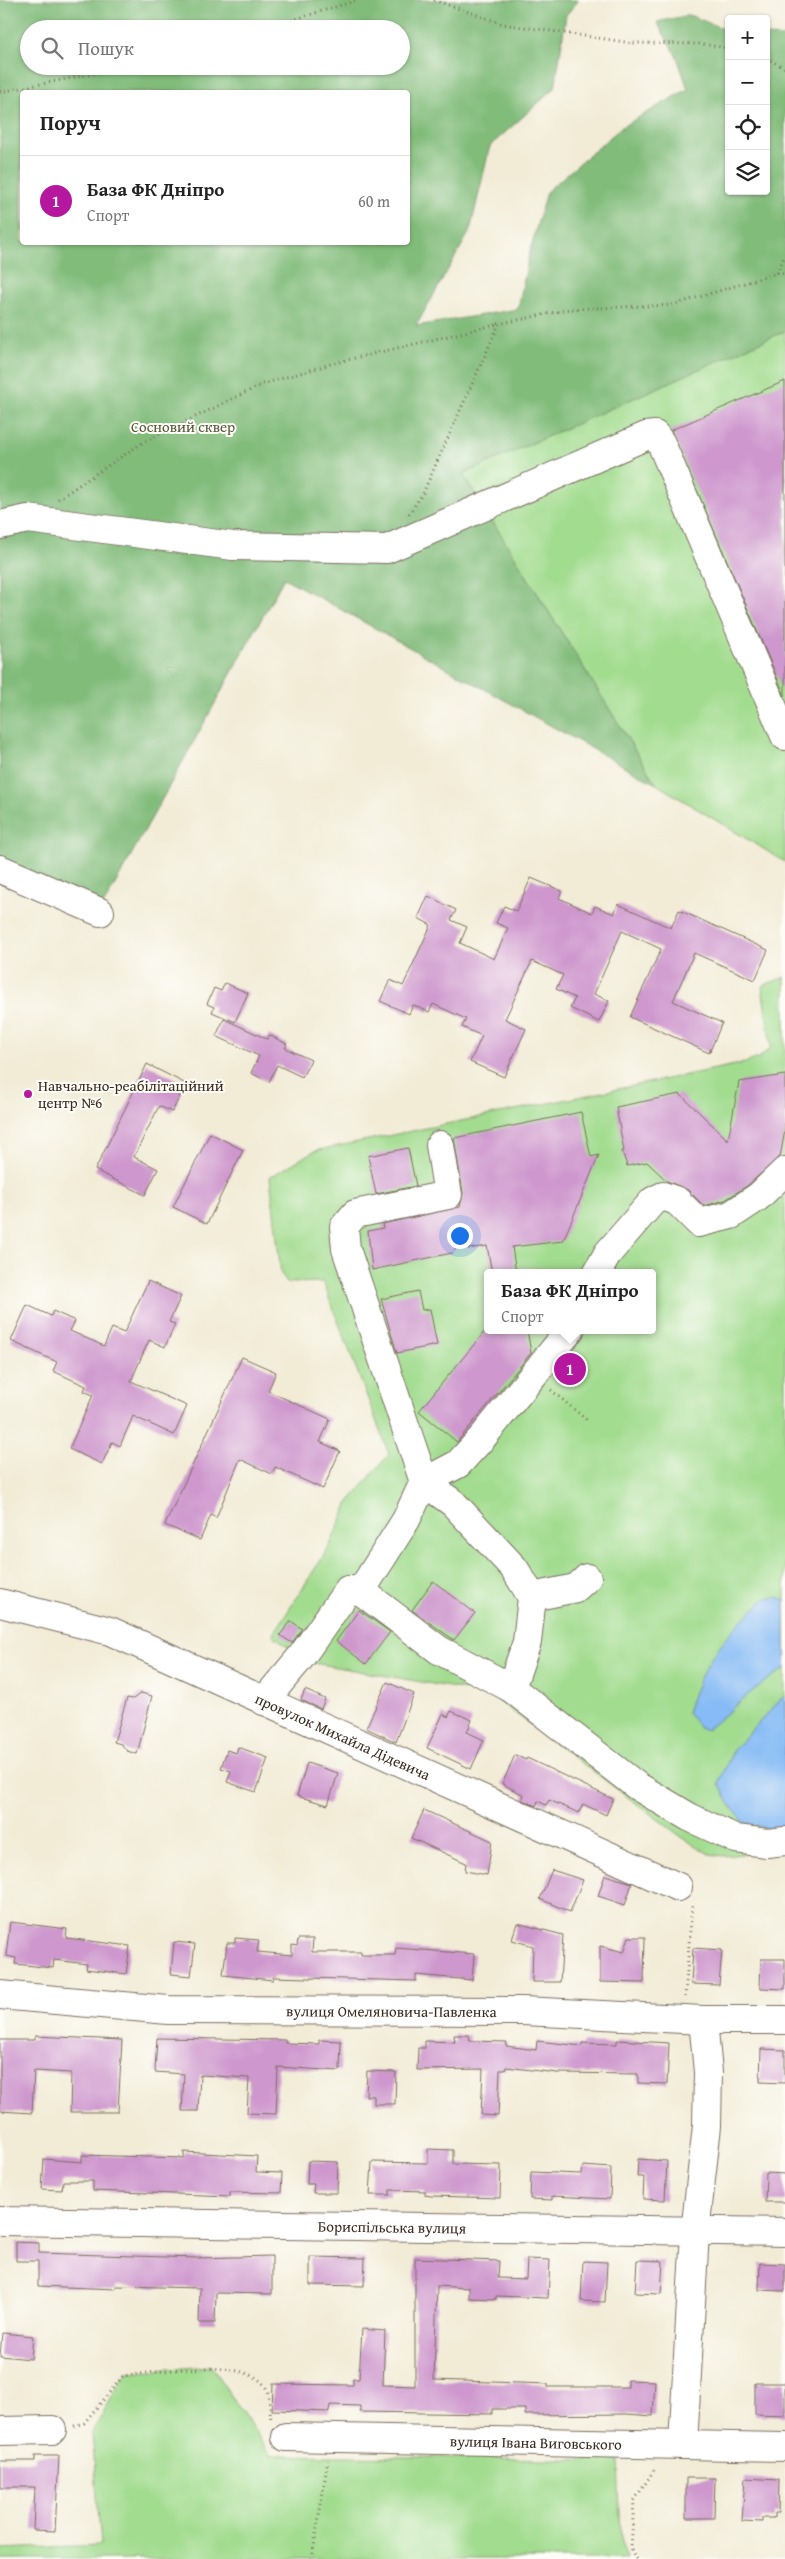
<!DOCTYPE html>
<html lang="uk">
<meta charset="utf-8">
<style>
body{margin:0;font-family:"Gentium Book Plus",serif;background:#f6f6f6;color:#222}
.controls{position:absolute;right:15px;top:15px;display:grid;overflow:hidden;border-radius:5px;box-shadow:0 1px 4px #0004}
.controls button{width:45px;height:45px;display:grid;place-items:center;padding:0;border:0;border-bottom:1px solid #e0e0e0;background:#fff;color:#222;font:25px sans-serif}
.you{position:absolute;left:459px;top:1235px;width:18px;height:18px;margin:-12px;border:4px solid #fff;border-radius:50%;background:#1a73e8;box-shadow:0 0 0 8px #1a73e833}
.badge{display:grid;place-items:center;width:32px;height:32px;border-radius:50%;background:#b5179e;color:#fff;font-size:16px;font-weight:700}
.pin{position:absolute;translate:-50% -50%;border:2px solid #fff;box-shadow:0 1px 5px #0006}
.popup{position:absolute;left:484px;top:1269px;width:172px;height:65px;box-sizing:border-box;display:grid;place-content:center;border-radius:5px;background:#fff;filter:drop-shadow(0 1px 4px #0005);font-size:16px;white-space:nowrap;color:#767676}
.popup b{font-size:19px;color:#222}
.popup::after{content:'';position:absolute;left:50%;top:100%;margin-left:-10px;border:10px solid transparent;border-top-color:#fff}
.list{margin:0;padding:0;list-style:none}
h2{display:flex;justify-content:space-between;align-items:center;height:65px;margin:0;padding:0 20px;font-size:21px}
h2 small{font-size:16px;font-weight:400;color:#767676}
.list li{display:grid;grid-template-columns:32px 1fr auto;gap:15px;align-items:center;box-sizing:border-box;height:90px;padding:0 20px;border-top:1px solid #e0e0e0}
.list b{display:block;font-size:19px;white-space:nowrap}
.list p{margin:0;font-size:16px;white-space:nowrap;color:#767676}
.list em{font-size:16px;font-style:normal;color:#767676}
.icon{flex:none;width:28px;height:28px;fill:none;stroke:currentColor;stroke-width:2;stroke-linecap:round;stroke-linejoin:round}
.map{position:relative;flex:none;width:785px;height:2559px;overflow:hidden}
.search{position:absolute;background:#fff;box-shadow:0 1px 4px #0004;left:20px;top:20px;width:390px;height:55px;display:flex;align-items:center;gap:12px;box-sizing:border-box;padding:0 18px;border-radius:28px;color:#767676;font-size:19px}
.panel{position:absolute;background:#fff;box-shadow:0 1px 4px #0004;left:20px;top:90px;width:390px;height:155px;border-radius:5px}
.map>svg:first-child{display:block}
</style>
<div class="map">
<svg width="785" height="2559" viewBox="0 0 785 2559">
<rect width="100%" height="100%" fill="#fdfcf7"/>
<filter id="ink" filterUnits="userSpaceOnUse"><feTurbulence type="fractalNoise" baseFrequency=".02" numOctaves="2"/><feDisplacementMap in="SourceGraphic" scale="10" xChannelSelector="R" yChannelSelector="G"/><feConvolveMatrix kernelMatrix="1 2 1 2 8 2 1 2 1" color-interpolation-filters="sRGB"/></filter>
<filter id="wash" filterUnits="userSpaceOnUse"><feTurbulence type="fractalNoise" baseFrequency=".0096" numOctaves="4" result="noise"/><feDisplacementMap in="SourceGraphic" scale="20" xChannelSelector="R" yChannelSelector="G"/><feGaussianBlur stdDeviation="1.12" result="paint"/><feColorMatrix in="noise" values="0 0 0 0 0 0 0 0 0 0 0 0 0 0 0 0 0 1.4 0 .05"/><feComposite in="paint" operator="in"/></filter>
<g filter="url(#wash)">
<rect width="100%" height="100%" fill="#f2ecd7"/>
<g fill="#a2dc8f" stroke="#6e8356" fill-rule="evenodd">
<polygon points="785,331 785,862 656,784 463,474"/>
<path d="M 785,977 L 785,1850 L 724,1856 L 709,1854 L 683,1838 L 489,1694 L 308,1662 L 273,1635 L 330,1545 L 349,1502 L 389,1454 L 323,1282 L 288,1283 L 281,1274 L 270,1177 L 314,1151 L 745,1063 L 759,1058 L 771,1047 L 762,986 ZM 488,1273 L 652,1273 L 652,1330 L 488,1330 Z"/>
<polygon points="211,2366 271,2455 618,2460 621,2541 627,2559 0,2559 0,2549 101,2545 92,2433 126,2372"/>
</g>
<path fill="#81bc7a" stroke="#5e734c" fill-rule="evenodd" d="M 0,0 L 579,0 L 566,15 L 555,88 L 490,146 L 470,231 L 416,326 L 518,309 L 529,255 L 546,192 L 622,127 L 688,89 L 677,57 L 657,22 L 689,15 L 729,31 L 729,191 L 766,191 L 766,36 L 785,37 L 785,331 L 463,474 L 656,784 L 284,578 L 102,908 L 0,860 ZM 29,29 L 401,29 L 401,66 L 29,66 ZM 22,92 L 408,92 L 408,242 L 22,242 Z"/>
<g fill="#86bbf5" stroke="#60728a">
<path d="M 777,1597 L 785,1600 L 785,1669 C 755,1685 733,1710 706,1730 L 699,1727 L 687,1713 C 702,1661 726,1634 766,1598 Z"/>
<polygon points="785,1695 785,1830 781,1831 744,1823 729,1803 719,1783 733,1750"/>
</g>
<g id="blocks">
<g fill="#ce97cd">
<polygon points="785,381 785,696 671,430"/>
<polygon points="531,878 562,891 559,898 592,913 595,906 614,914 618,904 671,928 679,910 768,950 755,980 694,953 673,1001 722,1023 709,1053 630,1017 661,949 622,931 594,994 609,1001 599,1022 570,1008 575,998 556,989 563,975 532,961 505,1019 526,1029 504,1077 470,1062 482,1036 462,1027 466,1019 433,1004 429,1012 413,1005 409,1014 380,1001 390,980 403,986 431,925 418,918 428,896 456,910 451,920 467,927 460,943 494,959 508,928 496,923 504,906 516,911"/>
<polygon points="225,983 248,993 235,1022 212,1012 214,1007 207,1004 214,988 221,991"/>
<polygon points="224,1019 267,1039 269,1035 287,1044 285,1048 311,1060 302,1077 277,1065 269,1082 251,1073 259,1056 216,1036"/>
<polygon points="147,1064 186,1084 172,1112 159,1106 134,1157 158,1169 145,1195 95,1170"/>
<polygon points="785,1075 785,1130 780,1157 748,1185 725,1200 704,1206 688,1190 667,1181 647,1162 627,1166 622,1151 624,1151 616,1107 680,1094 728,1140 739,1082"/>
<polygon points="581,1112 591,1157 599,1155 563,1241 512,1247 516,1273 492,1273 487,1246 468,1249 466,1238 452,1253 372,1270 368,1231 383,1228 382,1224 460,1207 463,1193 454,1138"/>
<polygon points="210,1133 243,1150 207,1224 173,1207"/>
<polygon points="408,1148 416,1186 376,1194 368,1156"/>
<polygon points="148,1281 181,1296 169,1322 175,1324 165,1347 149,1340 131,1381 187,1406 174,1435 133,1416 120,1446 112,1442 102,1464 69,1449 93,1395 84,1391 86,1386 53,1371 57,1362 11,1341 27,1305 51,1316 53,1311 75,1321 70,1331 104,1346 112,1328 124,1333"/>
<polygon points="418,1291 422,1310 430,1309 437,1345 397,1353 381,1299"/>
<polygon points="486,1330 527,1330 531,1353 457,1442 419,1411"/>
<polygon points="242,1357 276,1372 268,1391 330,1419 320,1442 340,1451 323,1489 275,1467 272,1474 240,1459 216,1518 211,1515 200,1540 165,1525"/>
<polygon points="433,1581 475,1613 454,1640 412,1610"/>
<polygon points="359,1610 390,1632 366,1664 336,1641"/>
<polygon points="291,1621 302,1629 292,1643 280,1635"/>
<polygon points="387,1682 414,1694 396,1742 366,1728"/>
<polygon points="305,1690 325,1699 321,1709 301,1700"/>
<polygon points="141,1693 152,1696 137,1754 127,1751 121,1744 114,1742 127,1698 133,1699"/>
<polygon points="451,1711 472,1720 467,1732 484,1740 471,1769 427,1748 443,1714 448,1717"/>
<polygon points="238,1747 268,1758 256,1792 227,1782 231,1771 221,1768 227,1750 236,1753"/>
<polygon points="515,1755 526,1760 527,1758 613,1799 606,1815 583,1804 579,1813 549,1800 546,1805 538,1801 536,1806 522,1800 524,1795 502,1784"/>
<polygon points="307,1763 338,1773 328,1805 297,1796"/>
<polygon points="424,1810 492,1841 487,1875 465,1871 466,1863 411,1838"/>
<polygon points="552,1870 583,1880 570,1912 540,1899"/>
<polygon points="605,1875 632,1883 625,1905 598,1896"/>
<polygon points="10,1922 67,1929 66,1938 130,1946 126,1974 86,1969 87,1964 54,1960 53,1968 15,1964 16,1958 6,1956"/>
<polygon points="517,1923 563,1935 560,1982 532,1982 533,1946 512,1940"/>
<polygon points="629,1937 645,1937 644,1983 600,1982 600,1946 624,1952"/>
<polygon points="235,1938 259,1940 257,1952 292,1955 292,1945 297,1946 298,1939 313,1939 312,1952 361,1952 361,1955 395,1955 396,1948 474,1954 472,1980 416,1975 416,1981 273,1977 273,1980 223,1975 227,1943 235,1943"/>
<polygon points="174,1942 195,1944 191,1976 171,1974"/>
<polygon points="693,1948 722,1950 719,1985 691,1984"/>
<polygon points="761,1959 785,1959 785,1989 760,1988"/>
<polygon points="454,2035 469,2035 470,2041 507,2042 506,2046 536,2050 537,2041 582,2046 582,2043 617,2044 617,2040 669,2043 667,2084 638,2083 638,2074 557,2073 506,2067 505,2070 500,2070 498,2116 481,2115 483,2069 417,2070 418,2048 425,2048 425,2041 455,2042"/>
<polygon points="35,2036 122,2040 118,2112 70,2112 71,2073 34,2071 32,2113 0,2111 0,2040 35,2040"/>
<polygon points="157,2038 285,2040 285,2043 319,2044 319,2040 341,2041 340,2071 278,2067 276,2114 247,2113 249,2078 200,2075 198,2111 182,2111 184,2074 155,2072"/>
<polygon points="761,2049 785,2050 785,2083 760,2082"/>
<polygon points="367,2071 396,2072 395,2104 374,2104 374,2096 366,2096"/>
<polygon points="428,2149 453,2150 453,2164 501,2165 500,2198 431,2196 425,2195 425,2191 390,2190 390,2195 370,2195 372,2162 428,2163"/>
<polygon points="184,2152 257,2156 256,2172 282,2173 281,2193 230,2192 230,2196 93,2191 93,2181 63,2181 62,2190 42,2189 44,2159 82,2162 82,2155 184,2158"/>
<polygon points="638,2159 667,2161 665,2200 643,2199 644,2177 637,2177"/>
<polygon points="308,2161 338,2162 337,2193 313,2193 314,2184 307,2184"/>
<polygon points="583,2166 611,2168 610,2199 552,2196 552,2200 530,2199 531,2172 582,2174"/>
<polygon points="766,2173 785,2174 785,2202 765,2202"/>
<polygon points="16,2242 39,2243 39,2253 197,2258 272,2256 272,2294 216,2293 215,2323 199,2323 200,2288 116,2286 116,2289 38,2286 38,2261 16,2261"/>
<polygon points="310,2257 365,2258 364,2286 310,2285"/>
<polygon points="415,2258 499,2261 498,2278 526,2279 527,2259 550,2260 548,2298 496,2296 496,2299 469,2298 469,2288 437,2286 434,2380 548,2384 548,2387 628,2387 628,2380 655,2381 653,2416 627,2414 525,2415 525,2409 492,2409 492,2414 360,2412 360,2406 330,2405 329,2412 272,2410 273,2384 353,2385 353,2379 359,2379 362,2329 385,2331 383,2385 415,2386"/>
<polygon points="637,2260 663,2261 661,2294 635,2293"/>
<polygon points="583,2261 607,2262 605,2302 581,2301"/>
<polygon points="760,2263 785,2264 785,2291 759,2290"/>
<polygon points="2,2333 33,2336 31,2359 0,2356"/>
<polygon points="755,2383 785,2383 785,2416 755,2415"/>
<polygon points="35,2456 59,2456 55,2531 33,2530 35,2487 0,2487 0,2461 35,2461"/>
<polygon points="686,2478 715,2478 714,2518 686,2518"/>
<polygon points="745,2478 779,2480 778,2513 774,2513 774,2518 762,2518 762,2522 742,2521"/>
</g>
</g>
</g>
<g filter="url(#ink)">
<use href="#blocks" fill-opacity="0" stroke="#7b6e5f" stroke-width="1"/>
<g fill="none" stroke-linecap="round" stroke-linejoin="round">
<defs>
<g id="minor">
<polyline points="0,525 28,519 233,546 387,549 646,436 655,435 661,443 785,736"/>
<polyline points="0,869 100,912"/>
<polyline points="597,1273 608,1253 653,1201 663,1196 677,1201 699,1223 731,1215 758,1197 785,1171"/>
<polyline points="361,1591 406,1520 424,1482 346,1249 344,1227 355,1214 448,1195 440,1145"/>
<polyline points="532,1597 576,1588 587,1578"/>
<path id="s1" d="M 0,1603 L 110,1631 L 678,1887"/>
<polyline points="511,1688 527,1642 532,1597 514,1568 453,1503 424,1482 458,1464 482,1438 570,1330"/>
<polyline points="264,1701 301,1657 348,1590 361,1591 439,1650 511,1688 637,1786 689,1817 736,1839 767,1843 785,1841"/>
<path id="s2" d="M 0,1995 L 168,2010 L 523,2011 L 703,2020 L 785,2020"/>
<path id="s3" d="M 0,2221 L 785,2232"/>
<polyline points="0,2431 52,2430"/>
<path id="s4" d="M 286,2437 L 785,2447"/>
<polyline points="683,2445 695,2232 707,2126 708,2072 703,2020"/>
</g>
</defs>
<use href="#minor" stroke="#7b6e5f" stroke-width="30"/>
<g stroke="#7b6e5f" stroke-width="3" stroke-dasharray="1 4" stroke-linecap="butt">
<polyline points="434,0 503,24 632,43 701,44 729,48"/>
<polyline points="263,29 358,0"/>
<polyline points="766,58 785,68"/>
<polyline points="0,92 134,66"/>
<polyline points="777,273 785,274"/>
<polyline points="58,499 142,443 263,384 334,363 499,324"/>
<polyline points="409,514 423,493 499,324 570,309 673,305 777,273 785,255"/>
<polyline points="551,1390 588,1421"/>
<polyline points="685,1997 692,1906"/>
<path d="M 74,2426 L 84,2423 L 123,2376 C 154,2373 252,2354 267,2390 C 270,2399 270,2411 271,2421"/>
<polyline points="312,2559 328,2460"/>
<polyline points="636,2559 631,2549 634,2501 656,2467"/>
</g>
<use href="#minor" stroke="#fff" stroke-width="28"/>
</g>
</g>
<circle fill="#b5179e" stroke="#fdfcf7" stroke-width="2" cx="28" cy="1094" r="5"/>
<g text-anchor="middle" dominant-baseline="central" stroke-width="4" stroke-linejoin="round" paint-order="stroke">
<g font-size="15" fill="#55563a" stroke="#fdfcf7">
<text x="183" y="426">Сосновий сквер</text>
</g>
<g font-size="15" fill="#3b2a1e" stroke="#fdfcf7" text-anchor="start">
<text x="38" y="1085">Навчально-реабілітаційний<tspan x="38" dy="17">центр №6</tspan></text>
</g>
<g font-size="15" fill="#3b2a1e" stroke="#fdfcf7">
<text stroke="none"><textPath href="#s1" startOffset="369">провулок Михайла Дідевича</textPath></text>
<text stroke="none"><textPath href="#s2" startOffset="392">вулиця Омеляновича-Павленка</textPath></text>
<text stroke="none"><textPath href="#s3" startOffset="392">Бориспільська вулиця</textPath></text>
<text stroke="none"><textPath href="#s4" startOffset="250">вулиця Івана Виговського</textPath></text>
</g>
</g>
</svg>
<div class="controls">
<button>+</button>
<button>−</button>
<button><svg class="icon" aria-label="locate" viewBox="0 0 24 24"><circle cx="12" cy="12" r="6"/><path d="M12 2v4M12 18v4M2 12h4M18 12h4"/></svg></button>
<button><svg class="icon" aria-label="layers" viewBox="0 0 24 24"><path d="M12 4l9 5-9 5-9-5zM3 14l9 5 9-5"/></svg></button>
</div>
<div class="you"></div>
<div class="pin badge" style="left:570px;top:1369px">1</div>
<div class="popup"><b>База ФК Дніпро</b>Спорт</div>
<div class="search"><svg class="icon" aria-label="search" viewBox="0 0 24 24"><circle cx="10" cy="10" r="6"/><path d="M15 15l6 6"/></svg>Пошук</div>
<section class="panel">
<h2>Поруч<small></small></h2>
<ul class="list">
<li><span class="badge">1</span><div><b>База ФК Дніпро</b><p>Спорт</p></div><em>60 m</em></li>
</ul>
</section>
</div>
